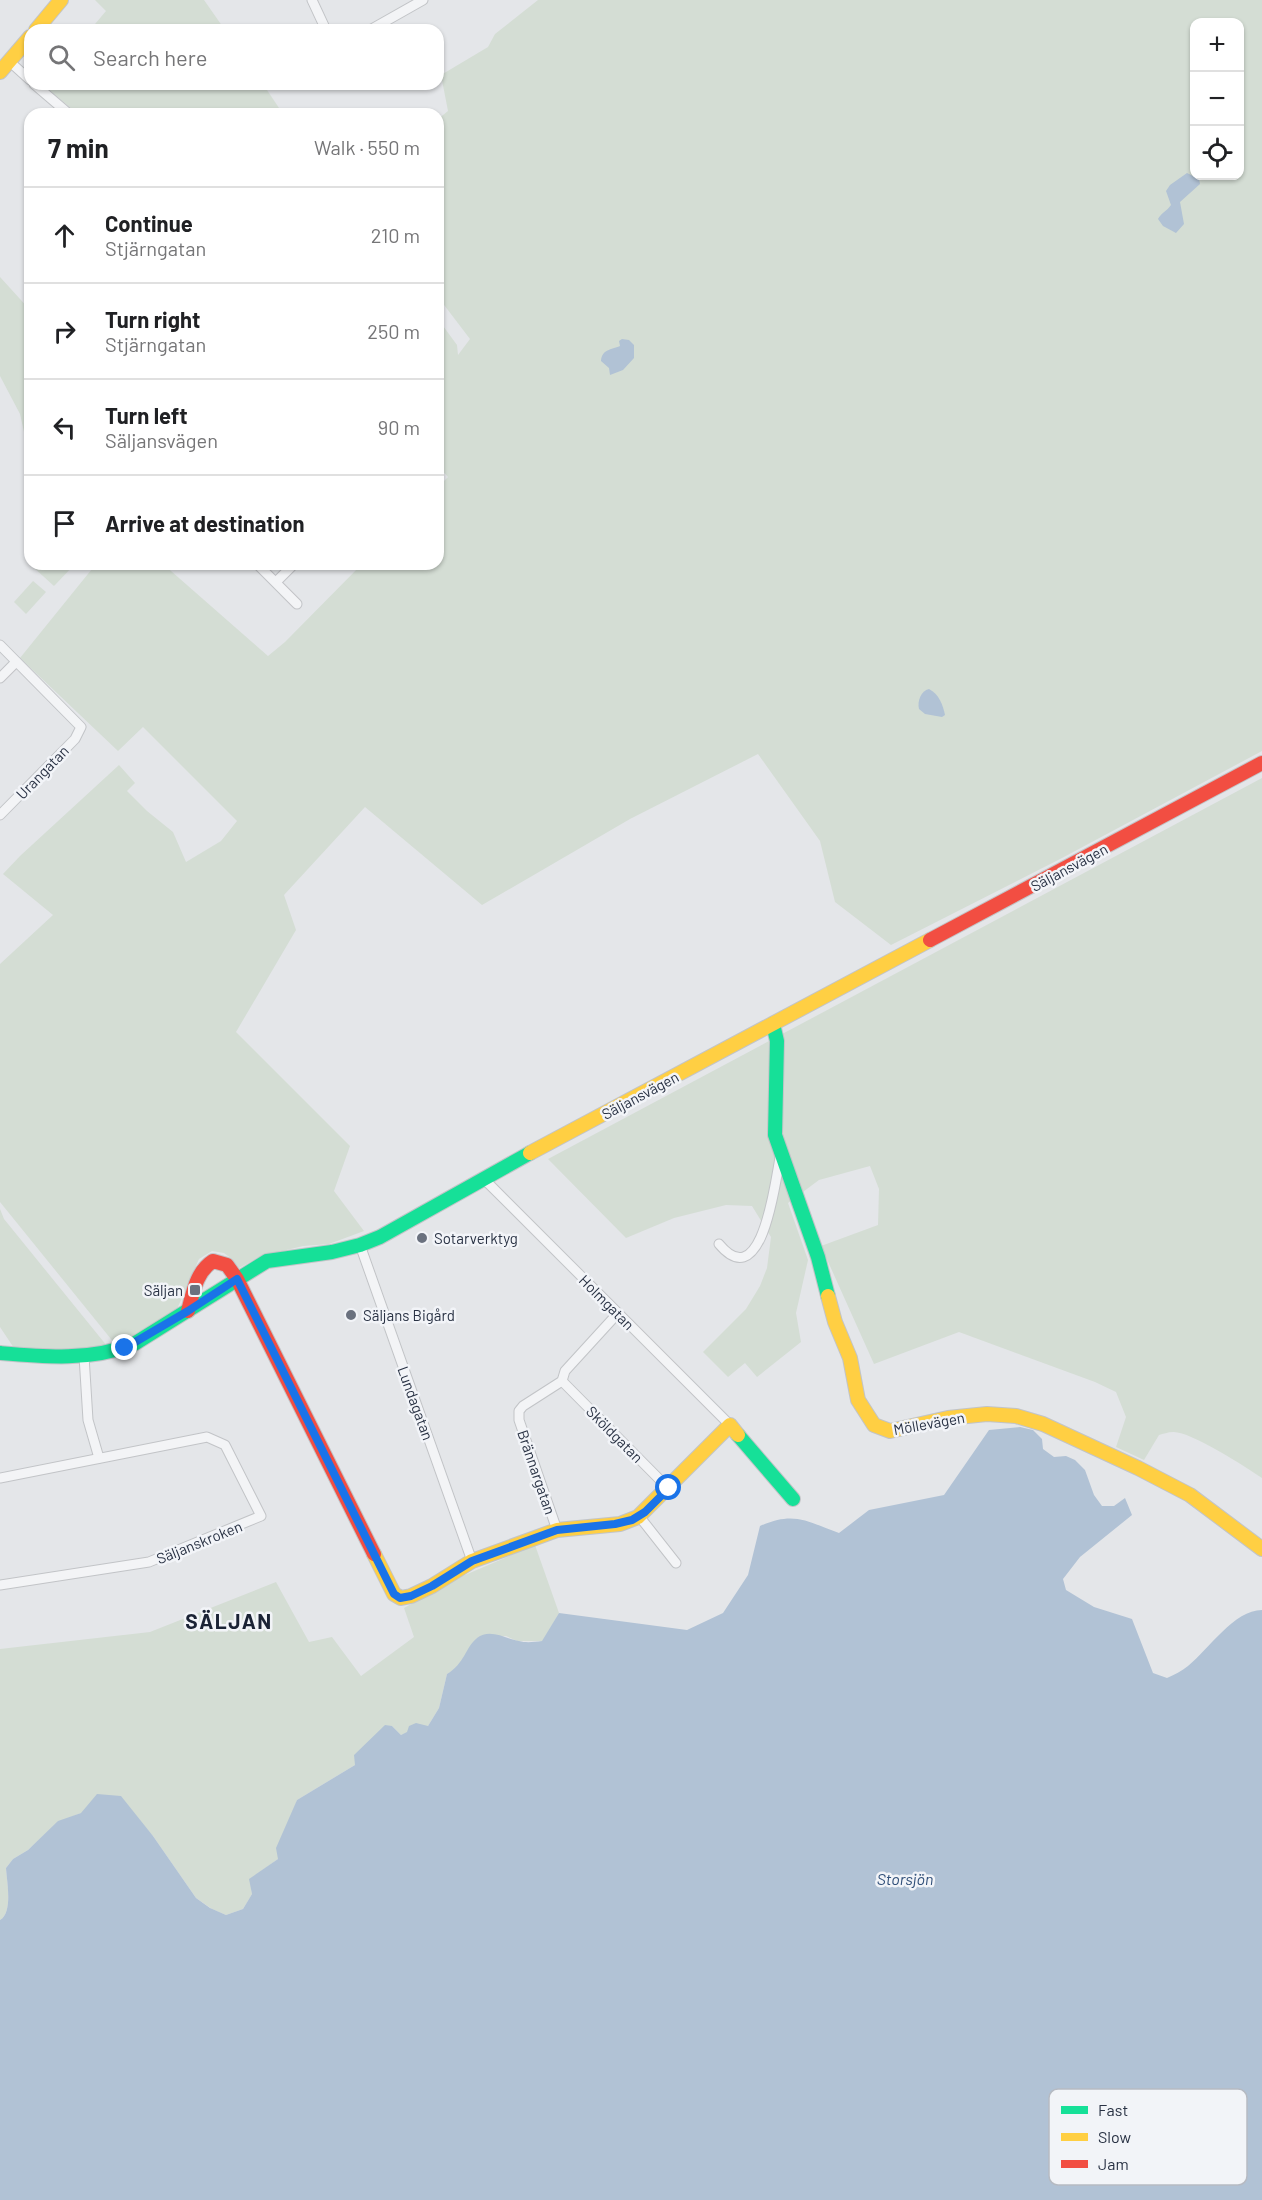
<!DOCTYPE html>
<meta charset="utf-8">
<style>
body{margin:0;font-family:Barlow,sans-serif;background:#f6f6f6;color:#202124}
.controls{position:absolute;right:18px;top:18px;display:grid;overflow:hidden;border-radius:12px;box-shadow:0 2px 4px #0004}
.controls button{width:54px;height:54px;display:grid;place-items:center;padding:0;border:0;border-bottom:2px solid #e0e0e0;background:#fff;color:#202124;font:30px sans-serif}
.stop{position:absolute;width:18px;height:18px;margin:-14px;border:4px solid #1a73e8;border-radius:50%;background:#fff}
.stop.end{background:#1a73e8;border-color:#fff;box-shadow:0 2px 6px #0008}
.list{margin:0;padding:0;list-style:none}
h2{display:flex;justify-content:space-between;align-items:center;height:78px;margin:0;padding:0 24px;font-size:26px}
h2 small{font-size:20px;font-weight:400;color:#757577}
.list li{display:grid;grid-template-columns:39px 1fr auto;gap:18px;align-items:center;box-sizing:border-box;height:96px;padding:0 24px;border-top:2px solid #e0e0e0}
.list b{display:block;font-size:22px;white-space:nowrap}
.list p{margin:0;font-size:20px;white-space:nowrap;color:#757577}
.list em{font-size:20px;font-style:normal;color:#757577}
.icon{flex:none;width:33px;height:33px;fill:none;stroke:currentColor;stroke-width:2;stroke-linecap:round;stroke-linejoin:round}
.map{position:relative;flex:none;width:1262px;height:2200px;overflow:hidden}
.search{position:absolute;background:#fff;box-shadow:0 2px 4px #0004;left:24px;top:24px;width:420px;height:66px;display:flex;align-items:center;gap:15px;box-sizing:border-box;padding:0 21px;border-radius:18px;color:#757577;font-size:22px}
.panel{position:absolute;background:#fff;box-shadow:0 2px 4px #0004;left:24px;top:108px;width:420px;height:462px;border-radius:18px}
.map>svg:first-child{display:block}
</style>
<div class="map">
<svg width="1262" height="2200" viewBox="0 0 1262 2200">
<rect width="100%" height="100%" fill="#e4e6e9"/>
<g fill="#d4ddd4" fill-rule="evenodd">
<polygon points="95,0 204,0 225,30 90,30 106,11"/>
<path d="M 538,0 L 1262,0 L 1262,751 L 1062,858 L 891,945 L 835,902 L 820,841 L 758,754 L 630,819 L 482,905 L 365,807 L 284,895 L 296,930 L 236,1032 L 350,1146 L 334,1191 L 364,1231 L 329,1244 L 303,1246 L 270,1254 L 259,1257 L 239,1268 L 232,1259 L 224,1253 L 212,1251 L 199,1259 L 177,1309 L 125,1340 L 115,1344 L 0,1202 L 0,964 L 53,915 L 3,874 L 20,856 L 119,765 L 135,783 L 127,791 L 147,811 L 173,832 L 186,862 L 221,841 L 237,821 L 143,727 L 118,751 L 20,658 L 96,564 L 163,564 L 268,656 L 285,642 L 362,564 L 438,564 L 438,487 L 448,477 L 438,466 L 438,319 L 457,345 L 458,355 L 470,339 L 438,297 L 438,119 L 448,111 L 441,75 L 488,47 L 495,34 ZM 1194,22 L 1240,22 L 1240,176 L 1194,176 Z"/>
<polygon points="45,84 263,84 283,114 78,114 44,86"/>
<polygon points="0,277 30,310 30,439 26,441 20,414 0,376"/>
<polygon points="36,564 75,564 54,586 33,567"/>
<polygon points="33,581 46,592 26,614 14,602"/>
<path d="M 1262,778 L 1262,1478 C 1246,1467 1190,1431 1173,1432 C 1168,1432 1163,1434 1159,1435 L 1144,1460 L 1116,1447 L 1126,1417 L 1116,1392 L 1095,1382 L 959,1332 L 874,1364 L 821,1246 L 878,1225 L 879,1189 L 870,1166 L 819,1180 L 788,1203 L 808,1260 L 796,1313 L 801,1342 L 757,1377 L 745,1363 L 728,1377 L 703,1352 L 746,1309 L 760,1286 L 767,1268 L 771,1237 L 752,1206 L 726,1205 L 674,1218 L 626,1238 L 548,1159 Z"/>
<polygon points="0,1209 4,1219 107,1346 69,1352 14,1348 0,1327"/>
<path d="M 535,1545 L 559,1613 L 543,1641 L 517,1641 L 506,1636 L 477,1638 L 457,1668 L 447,1674 L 439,1708 L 428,1726 L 401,1735 L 392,1726 L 355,1765 L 297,1800 L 278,1859 L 250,1879 L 252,1894 L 243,1909 L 226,1915 L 212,1909 L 196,1898 L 153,1836 L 140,1821 L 81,1813 L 58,1822 L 28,1850 L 13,1859 L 6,1868 C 7,1883 13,1912 0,1920 L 0,1649 L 150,1632 L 276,1582 L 309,1642 L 332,1637 L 361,1676 L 414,1637 L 404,1608 L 458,1578 Z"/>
</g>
<g fill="#b1c2d5">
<path d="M 1187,173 L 1199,179 L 1200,184 L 1180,202 L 1184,224 L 1176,233 L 1163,226 L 1158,219 C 1161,213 1167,211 1171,205 L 1166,191 L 1170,185 Z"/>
<path d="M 622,339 L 629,340 L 634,345 L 634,358 L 623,370 L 610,375 L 609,368 L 601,361 C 602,349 611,350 620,346 L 619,341 Z"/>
<path d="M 929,689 C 939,694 943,705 945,715 L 942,717 L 925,714 L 919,709 C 917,701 921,691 929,689 Z"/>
<path d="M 1020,1427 L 1033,1430 L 1042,1439 L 1043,1449 L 1054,1457 L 1066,1456 L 1075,1460 L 1085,1470 L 1094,1495 L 1102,1506 L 1114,1506 L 1125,1498 L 1132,1515 L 1080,1557 L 1063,1579 L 1066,1590 L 1094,1607 L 1132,1619 L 1153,1673 L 1167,1678 C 1174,1675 1182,1671 1188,1666 C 1209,1649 1234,1610 1262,1610 L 1262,2200 L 0,2200 L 0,1920 C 13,1912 7,1883 6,1868 L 13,1859 L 28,1850 L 58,1821 L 81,1813 L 97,1794 L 121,1796 L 153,1836 L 196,1898 L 210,1908 L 226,1915 L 243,1909 L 252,1894 L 249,1879 L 278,1859 L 276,1848 L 297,1800 L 355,1765 L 354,1755 L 385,1725 L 392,1726 L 401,1735 L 407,1732 L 409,1726 L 416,1723 L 428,1726 L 439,1708 L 447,1674 C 465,1663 465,1648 477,1638 C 490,1628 506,1639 519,1641 C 526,1643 534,1642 542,1641 L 559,1613 L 687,1630 L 723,1613 L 748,1575 L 760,1526 C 794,1511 806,1521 839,1533 L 869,1510 L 944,1495 L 989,1430 Z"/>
</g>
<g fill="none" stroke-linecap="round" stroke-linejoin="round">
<defs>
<g id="street">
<polyline points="312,0 326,30"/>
<polyline points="370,30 423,0"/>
<polyline points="9,61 30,80"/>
<polyline points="34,84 69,114"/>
<polyline points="257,564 297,604"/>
<polyline points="276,582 294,564"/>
<polyline points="0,645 81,727 75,739 0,815"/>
<polyline points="0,678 16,662"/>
<polyline points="483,1178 730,1425"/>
<path d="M 719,1244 C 762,1296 775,1183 780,1158"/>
<polyline points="360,1245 472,1561"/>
<polyline points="84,1356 88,1420 99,1458"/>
<polyline points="562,1381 668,1488"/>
<polyline points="0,1478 207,1437 225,1445 261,1516 149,1562 0,1585"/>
<polyline points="639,1516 676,1563"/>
<polyline points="557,1530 519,1420 519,1411 523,1406 562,1381 565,1371 618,1313"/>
</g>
<g id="fast">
<polyline points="773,1024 777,1041 775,1135 818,1257 828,1296"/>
<path d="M 0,1353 C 46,1357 90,1361 134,1344 L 267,1261 L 332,1252 L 360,1245 L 380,1237 L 530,1153"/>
<polyline points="738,1435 793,1499"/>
</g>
<g id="slow">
<polyline points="36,30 61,0"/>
<polyline points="0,72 30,37"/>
<polyline points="530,1153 930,940"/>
<polyline points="828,1296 835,1322 850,1358 858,1400 874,1425 890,1431 948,1418 987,1414 1016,1416 1043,1424 1138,1468 1190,1495 1262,1549"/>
<polyline points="374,1554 394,1594 401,1598 411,1596 432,1586 472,1561 557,1530 620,1524 638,1517 730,1425 738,1435"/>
</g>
<g id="jam">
<polyline points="930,940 1262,763"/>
<path d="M 188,1311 C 193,1293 196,1272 213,1261 L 227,1265 L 237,1279 L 374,1554"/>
</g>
</defs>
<use href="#street" stroke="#c2c4c7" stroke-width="11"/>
<use href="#fast" stroke="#c2c4c7" stroke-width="16"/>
<use href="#slow" stroke="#c2c4c7" stroke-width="16"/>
<use href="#jam" stroke="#c2c4c7" stroke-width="16"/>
<use href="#street" stroke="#f3f4f6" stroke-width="9"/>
<use href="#fast" stroke="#16e098" stroke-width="14"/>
<use href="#slow" stroke="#ffcf43" stroke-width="14"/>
<use href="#jam" stroke="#f24e42" stroke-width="14"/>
</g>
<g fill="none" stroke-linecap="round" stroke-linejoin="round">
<polyline stroke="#1a73e8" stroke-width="8" points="125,1348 188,1311 237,1279 394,1594 400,1598 411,1596 432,1586 472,1561 557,1530 615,1524 632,1520 645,1512 669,1488"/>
</g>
<g fill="#6a717e" stroke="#f2f4f8" stroke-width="2">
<circle cx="422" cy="1238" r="6"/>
<rect x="189" y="1284" width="12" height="12" rx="3"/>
<circle cx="351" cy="1315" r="6"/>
</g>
<g text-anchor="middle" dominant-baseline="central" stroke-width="5" stroke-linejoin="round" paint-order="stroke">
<g font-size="15" fill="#293244" stroke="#f2f4f8">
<text transform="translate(42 772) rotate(-46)">Urangatan</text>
<text transform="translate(1069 867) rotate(-28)">Säljansvägen</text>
<text transform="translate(640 1095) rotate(-28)">Säljansvägen</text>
<text transform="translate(607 1302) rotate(45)">Holmgatan</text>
<text transform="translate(416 1403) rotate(70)">Lundagatan</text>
<text transform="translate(929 1423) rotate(-10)">Möllevägen</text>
<text transform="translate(615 1434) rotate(45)">Sköldgatan</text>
<text transform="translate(537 1472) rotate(71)">Brännargatan</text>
<text transform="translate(199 1542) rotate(-22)">Säljanskroken</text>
</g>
<g font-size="15" fill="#293244" stroke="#f2f4f8" text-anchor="start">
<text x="434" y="1238">Sotarverktyg</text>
<text x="183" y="1290" text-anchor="end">Säljan</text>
<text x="363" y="1315">Säljans Bigård</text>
</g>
<g font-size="16" font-style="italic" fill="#31507a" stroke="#f2f4f8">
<text x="905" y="1878">Storsjön</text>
</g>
<g font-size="21" font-weight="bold" letter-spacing="1.5" fill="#1b2335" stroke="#f2f4f8">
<text x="229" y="1620">SÄLJAN</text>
</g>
</g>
<rect x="1049" y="2089" width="198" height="96" rx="9" fill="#f2f4f8" stroke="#b6bac2" stroke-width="1.5"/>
<rect x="1061" y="2106" width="27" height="8" fill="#16e098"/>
<rect x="1061" y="2133" width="27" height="8" fill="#ffcf43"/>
<rect x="1061" y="2160" width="27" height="8" fill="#f24e42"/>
<g font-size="16" fill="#293244">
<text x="1098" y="2116">Fast</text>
<text x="1098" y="2143">Slow</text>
<text x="1098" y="2170">Jam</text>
</g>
</svg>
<div class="controls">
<button>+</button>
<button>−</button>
<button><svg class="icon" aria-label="locate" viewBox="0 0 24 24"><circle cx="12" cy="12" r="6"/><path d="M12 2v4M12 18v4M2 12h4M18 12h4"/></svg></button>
</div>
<div class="stop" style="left:669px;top:1488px"></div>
<div class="stop end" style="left:125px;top:1348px"></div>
<div class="search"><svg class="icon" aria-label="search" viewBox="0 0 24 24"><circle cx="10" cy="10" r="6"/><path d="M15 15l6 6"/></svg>Search here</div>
<section class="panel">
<h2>7 min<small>Walk · 550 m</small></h2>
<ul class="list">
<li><svg class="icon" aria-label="ahead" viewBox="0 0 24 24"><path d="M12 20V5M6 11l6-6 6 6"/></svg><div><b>Continue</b><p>Stjärngatan</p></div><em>210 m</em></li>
<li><svg class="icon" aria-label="right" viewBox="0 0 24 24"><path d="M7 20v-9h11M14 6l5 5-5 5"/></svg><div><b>Turn right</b><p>Stjärngatan</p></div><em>250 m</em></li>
<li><svg class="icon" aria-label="left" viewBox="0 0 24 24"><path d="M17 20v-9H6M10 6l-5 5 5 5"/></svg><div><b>Turn left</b><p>Säljansvägen</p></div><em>90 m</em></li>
<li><svg class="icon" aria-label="arrive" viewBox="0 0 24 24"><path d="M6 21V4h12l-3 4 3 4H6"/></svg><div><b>Arrive at destination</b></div></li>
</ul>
</section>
</div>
